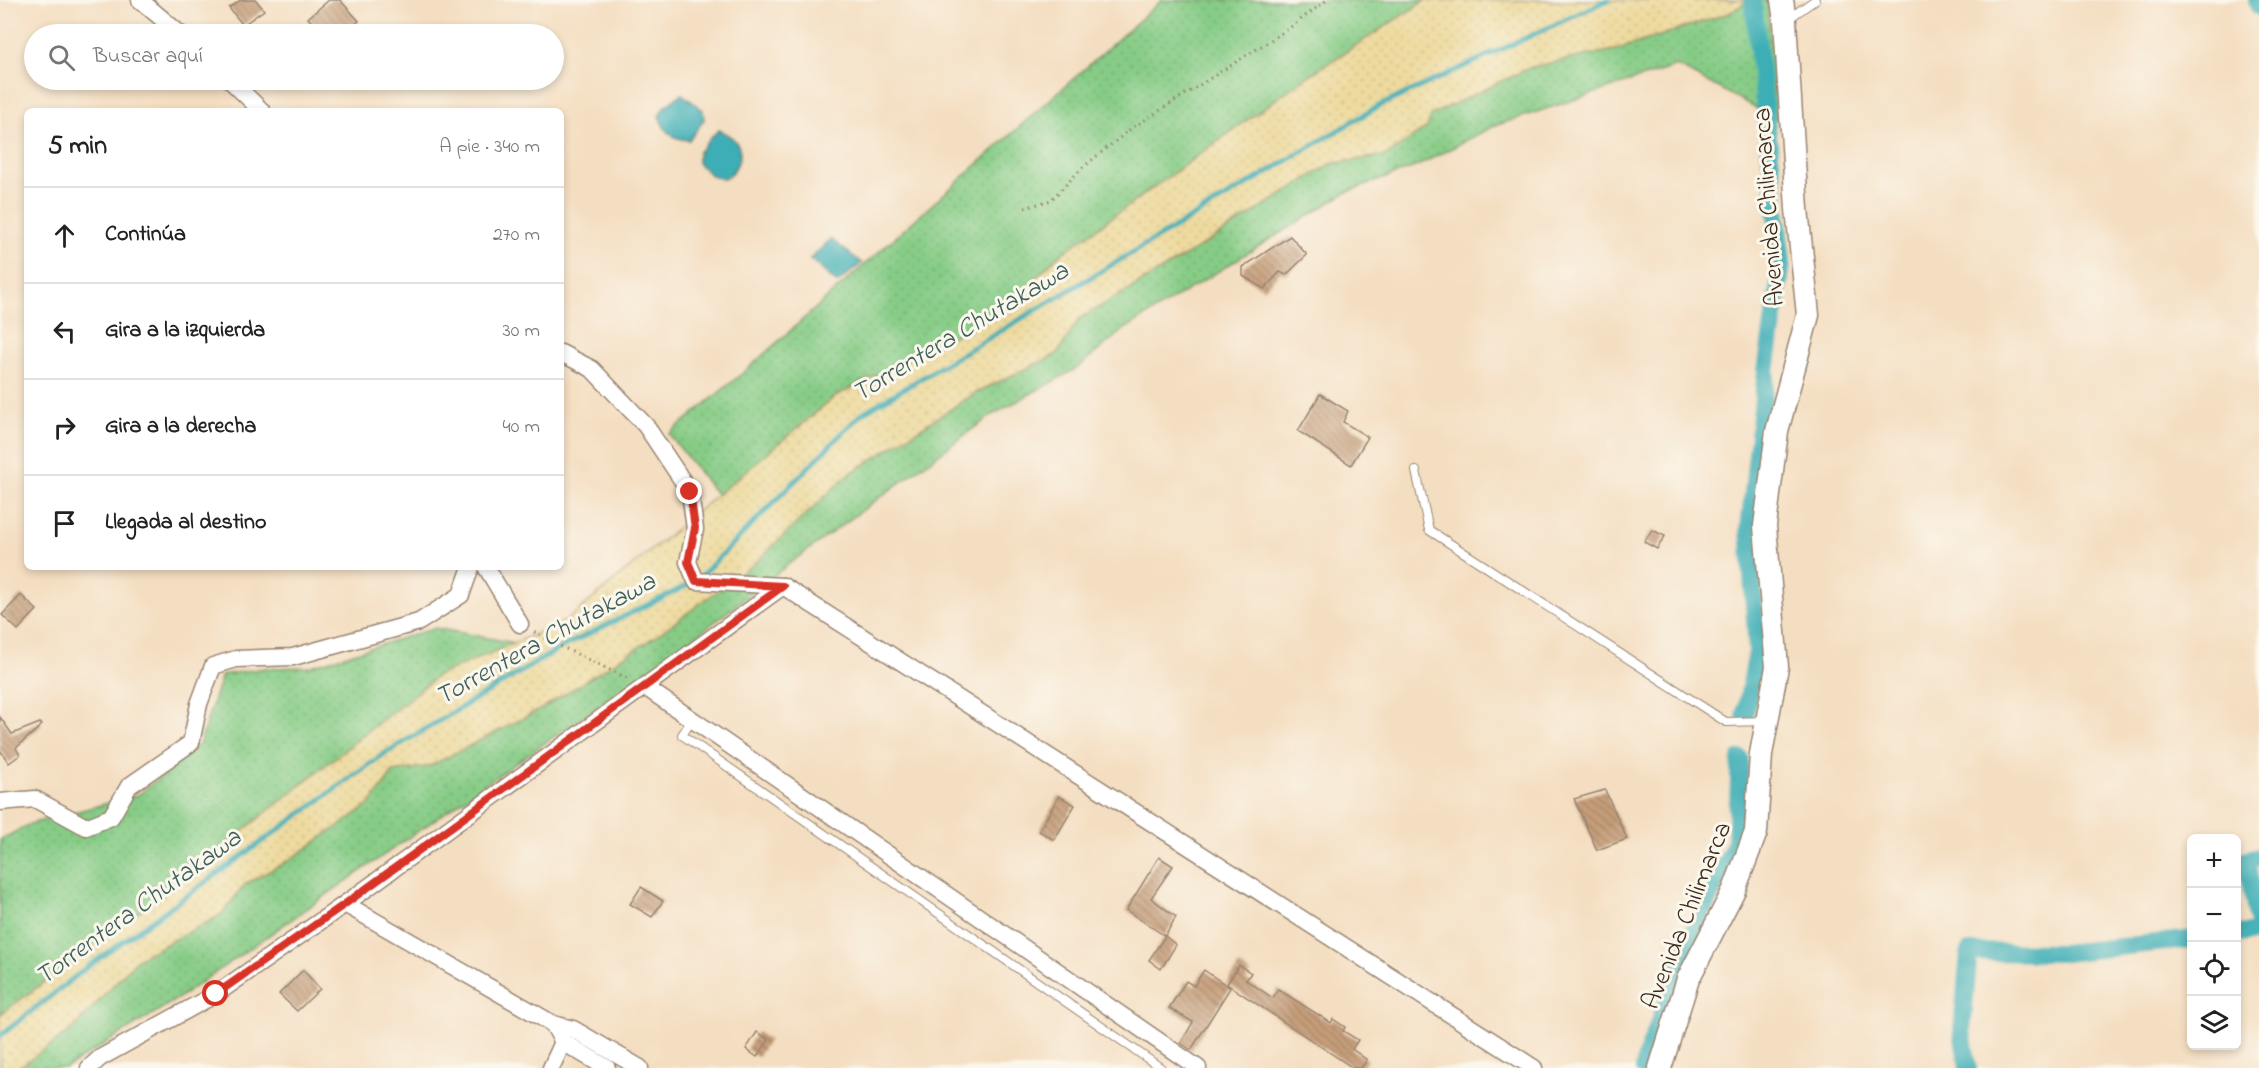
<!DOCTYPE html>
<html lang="es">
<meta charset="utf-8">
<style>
body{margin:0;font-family:"Indie Flower",sans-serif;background:#f2f2f2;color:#222}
.controls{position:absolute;right:18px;bottom:18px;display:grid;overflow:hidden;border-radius:9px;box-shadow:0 3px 9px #0003}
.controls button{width:54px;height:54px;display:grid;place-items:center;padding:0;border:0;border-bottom:2px solid #e0e0e0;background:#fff;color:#222;font:30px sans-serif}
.stop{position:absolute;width:18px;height:18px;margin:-14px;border:4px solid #d93025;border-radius:50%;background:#fff}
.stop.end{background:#d93025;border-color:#fff;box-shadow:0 2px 6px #0008}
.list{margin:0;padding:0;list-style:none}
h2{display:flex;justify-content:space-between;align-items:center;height:78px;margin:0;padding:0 24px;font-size:26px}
h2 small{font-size:20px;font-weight:400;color:#767676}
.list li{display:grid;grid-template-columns:39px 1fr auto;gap:18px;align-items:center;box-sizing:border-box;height:96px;padding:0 24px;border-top:2px solid #e0e0e0}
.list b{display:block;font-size:22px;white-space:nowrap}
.list em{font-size:20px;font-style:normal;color:#767676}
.icon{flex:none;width:33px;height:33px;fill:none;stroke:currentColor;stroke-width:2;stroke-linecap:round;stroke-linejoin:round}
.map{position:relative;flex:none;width:2259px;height:1068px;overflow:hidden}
.search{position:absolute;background:#fff;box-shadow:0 3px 9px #0003;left:24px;top:24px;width:540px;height:66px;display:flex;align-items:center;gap:15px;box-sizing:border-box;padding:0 21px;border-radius:33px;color:#767676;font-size:22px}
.panel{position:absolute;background:#fff;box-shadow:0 3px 9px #0003;left:24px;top:108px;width:540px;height:462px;border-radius:9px}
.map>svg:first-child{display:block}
</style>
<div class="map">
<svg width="2259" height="1068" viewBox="0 0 2259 1068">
<defs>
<pattern id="grass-dots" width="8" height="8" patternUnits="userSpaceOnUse" patternTransform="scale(1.5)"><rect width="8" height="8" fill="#86cc86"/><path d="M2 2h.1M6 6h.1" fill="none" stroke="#75af73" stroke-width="1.8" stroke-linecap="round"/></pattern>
<pattern id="sand-dots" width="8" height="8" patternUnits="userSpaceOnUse" patternTransform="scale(1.5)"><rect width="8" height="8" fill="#eeda9e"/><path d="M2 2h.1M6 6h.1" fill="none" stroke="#cdbb88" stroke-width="1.8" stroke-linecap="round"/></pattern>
<pattern id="building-back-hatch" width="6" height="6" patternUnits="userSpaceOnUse" patternTransform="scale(1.5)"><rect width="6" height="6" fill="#c69e7a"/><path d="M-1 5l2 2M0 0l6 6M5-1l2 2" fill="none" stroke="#a28163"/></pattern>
</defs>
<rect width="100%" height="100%" fill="#fbf7ec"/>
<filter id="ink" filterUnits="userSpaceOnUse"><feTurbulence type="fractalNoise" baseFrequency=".0167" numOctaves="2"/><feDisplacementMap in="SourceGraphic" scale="12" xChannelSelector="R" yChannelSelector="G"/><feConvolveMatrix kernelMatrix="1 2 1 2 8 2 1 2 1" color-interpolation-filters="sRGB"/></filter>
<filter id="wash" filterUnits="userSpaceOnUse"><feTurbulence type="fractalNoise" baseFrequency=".008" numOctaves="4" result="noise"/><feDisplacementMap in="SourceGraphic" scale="24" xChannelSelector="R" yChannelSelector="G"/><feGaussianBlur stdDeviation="1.35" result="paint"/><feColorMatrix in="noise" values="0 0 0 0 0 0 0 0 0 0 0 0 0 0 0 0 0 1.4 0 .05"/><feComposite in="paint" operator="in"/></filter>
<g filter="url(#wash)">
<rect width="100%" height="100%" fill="#f4dec1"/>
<g fill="url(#grass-dots)" stroke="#607b52" stroke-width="1.5">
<polygon points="1162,0 1426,0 1307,77 1056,258 999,313 836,396 717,495 669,434 744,372"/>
<polygon points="1750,0 1767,0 1777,119 1677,66 1494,126 1417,166 1345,193 1123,330 1076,369 992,415 789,564 677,651 177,999 66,1068 18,1068 74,1028 137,959 221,915 245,884 288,861 370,804 393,772 430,766 541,709 653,638 754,564 846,476 977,392 1057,354 1079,319 1203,245 1330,164 1387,155 1431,115 1531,67 1619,49 1729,13"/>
<polygon points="435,628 515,643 439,675 170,889 0,1015 0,840 30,824 138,795 199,745 222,675 265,668 308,667"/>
</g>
<polygon fill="url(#sand-dots)" stroke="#94825e" stroke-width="1.5" points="1426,0 1750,0 1729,13 1619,49 1531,67 1431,115 1427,127 1387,155 1330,164 1203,245 1079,319 1057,354 977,392 846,476 754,564 653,638 541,709 430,766 393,772 370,804 288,861 245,884 221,915 137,959 74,1028 18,1068 0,1068 0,1015 170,889 439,675 566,621 836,396 999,313 1056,258 1307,77"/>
<g fill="#3daeb6" stroke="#3c6c6a" stroke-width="1.5">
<path d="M 682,94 L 703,110 L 704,120 L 689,140 C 671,139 665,132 659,116 L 664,107 Z"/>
<path d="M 719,130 C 725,133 732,136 736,142 C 746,155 735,173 723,179 L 712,176 L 698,163 L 698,153 L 712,136 Z"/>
<polygon points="831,239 862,263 837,283 810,259"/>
</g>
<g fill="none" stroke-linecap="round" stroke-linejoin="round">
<polyline stroke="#3daeb6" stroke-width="5" points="0,1036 90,965 384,754 562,647 696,581 861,414 1379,106 1608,0"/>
<g stroke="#3daeb6" stroke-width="18">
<polyline points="2257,0 2259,7"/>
<polyline points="1745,715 1757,652 1749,529 1766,371 1782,263 1753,0"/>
<polyline points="2259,857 2246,860 2259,928"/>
<polyline points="2236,934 2259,932"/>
<polyline points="1644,1068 1646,1057 1694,929 1736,842 1740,759"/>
<polyline points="1968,1068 1962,1031 1969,952 2064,953 2192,939"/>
</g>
</g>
<g id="blocks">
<g fill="url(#building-back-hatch)">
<polygon points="241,0 256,0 264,10 243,25 229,8"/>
<polygon points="329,0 340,0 359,21 343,34 322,34 308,18"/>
<polygon points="1290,236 1307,255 1286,275 1280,272 1264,289 1243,276 1243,267"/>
<polygon points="1320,394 1348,411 1343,422 1368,437 1351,465 1298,431"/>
<polygon points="1652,530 1665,536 1657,549 1644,542"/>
<polygon points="21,595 37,610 18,630 2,615"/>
<polygon points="0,717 12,734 40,723 42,725 16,748 20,755 9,763 0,750"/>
<polygon points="1605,790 1627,839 1597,850 1574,799"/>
<polygon points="1059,796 1075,805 1054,840 1039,831"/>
<polygon points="1159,857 1173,866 1151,898 1176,917 1165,936 1126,910"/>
<polygon points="641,887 663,901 652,917 630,904"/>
<polygon points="1165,936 1176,945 1161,969 1149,960"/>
<polygon points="1239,965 1251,973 1246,980 1273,998 1278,989 1331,1023 1333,1019 1345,1027 1343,1031 1358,1040 1352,1049 1367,1060 1361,1068 1353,1068 1227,984"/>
<polygon points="303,970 320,989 297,1011 279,994"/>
<polygon points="1204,970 1230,988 1191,1050 1181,1043 1193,1022 1169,1008 1186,981 1194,986"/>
<polygon points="757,1032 769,1040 757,1057 746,1049"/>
</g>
</g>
</g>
<g filter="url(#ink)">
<use href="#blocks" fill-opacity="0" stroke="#988470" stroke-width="1.5"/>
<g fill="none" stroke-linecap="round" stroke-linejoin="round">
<defs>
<g id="lane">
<polyline points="1788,19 1815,0"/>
<polyline points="1416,471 1429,530 1726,722 1766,721"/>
<polyline points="692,720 682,735 1161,1068"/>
</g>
<g id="street">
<polyline points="140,0 180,34"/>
<polyline points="230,80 262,111"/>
<polyline points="561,353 592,369 646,426 690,492 695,529 688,562 696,581 783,586 1534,1068"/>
<polyline points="486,567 520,624"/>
<polyline points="645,687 1198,1068"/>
<polyline points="0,802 35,799 86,827 111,817 129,786 191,743 199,704 213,666 236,659 293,657 419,622 461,595 471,567"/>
<polyline points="345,904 553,1024 573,1029 640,1068"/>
<polyline points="553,1024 563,1042 607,1068"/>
<polyline points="89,1068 100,1058 216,994 345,904 783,586"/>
<polyline points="551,1068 563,1042"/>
</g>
<polyline id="secondary" points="1660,1068 1688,979 1734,890 1756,832 1761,754 1777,667 1765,526 1777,431 1808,315 1797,209 1785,21 1782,0"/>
</defs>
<use href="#lane" stroke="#988470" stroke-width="10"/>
<use href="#street" stroke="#988470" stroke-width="19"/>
<use href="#secondary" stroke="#988470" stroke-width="25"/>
<g stroke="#988470" stroke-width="3" stroke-dasharray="1.5 4.5" stroke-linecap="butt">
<polyline points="1025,208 1051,200 1083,167 1132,128 1288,29 1327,0"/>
<polyline points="534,632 562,647 627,678"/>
</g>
<use href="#lane" stroke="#fff" stroke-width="8"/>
<use href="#street" stroke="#fff" stroke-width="16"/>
<use href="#secondary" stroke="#fff" stroke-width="22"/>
</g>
</g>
<g fill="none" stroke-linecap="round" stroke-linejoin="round" filter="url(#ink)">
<polyline stroke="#d93025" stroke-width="8" points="216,994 345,904 783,586 696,581 688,562 695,528 690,492"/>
</g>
<g text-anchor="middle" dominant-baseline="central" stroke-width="6" stroke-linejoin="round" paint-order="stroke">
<g font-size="26" fill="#3b2a1e" stroke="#fbf7ec">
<text transform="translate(1770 207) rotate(-94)">Avenida Chilimarca</text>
<text transform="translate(1688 916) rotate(-68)">Avenida Chilimarca</text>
</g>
<g font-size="27" font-style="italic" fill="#3c5f5b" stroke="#fbf7ec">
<text transform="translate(961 333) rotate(-31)">Torrentera Chutakawa</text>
<text transform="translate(546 640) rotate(-29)">Torrentera Chutakawa</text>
<text transform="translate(139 908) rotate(-36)">Torrentera Chutakawa</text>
</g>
</g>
</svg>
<div class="controls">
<button>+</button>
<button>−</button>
<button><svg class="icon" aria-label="locate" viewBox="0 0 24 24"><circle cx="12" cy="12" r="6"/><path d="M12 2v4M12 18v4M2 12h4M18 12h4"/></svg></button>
<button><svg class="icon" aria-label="layers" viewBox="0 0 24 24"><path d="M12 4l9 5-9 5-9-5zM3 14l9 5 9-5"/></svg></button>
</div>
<div class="stop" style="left:216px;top:994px"></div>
<div class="stop end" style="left:690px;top:492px"></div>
<div class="search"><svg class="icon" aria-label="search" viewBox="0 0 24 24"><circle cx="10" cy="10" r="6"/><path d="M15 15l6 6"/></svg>Buscar aquí</div>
<section class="panel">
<h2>5 min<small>A pie · 340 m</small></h2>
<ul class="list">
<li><svg class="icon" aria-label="ahead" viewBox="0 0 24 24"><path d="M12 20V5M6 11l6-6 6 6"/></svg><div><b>Continúa</b></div><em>270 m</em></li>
<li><svg class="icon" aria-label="left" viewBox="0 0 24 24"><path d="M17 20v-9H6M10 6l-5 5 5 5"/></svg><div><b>Gira a la izquierda</b></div><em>30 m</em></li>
<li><svg class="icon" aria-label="right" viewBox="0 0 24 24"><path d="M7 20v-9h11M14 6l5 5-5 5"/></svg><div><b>Gira a la derecha</b></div><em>40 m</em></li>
<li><svg class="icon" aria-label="arrive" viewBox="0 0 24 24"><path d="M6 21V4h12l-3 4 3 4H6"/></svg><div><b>Llegada al destino</b></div></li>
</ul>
</section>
</div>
